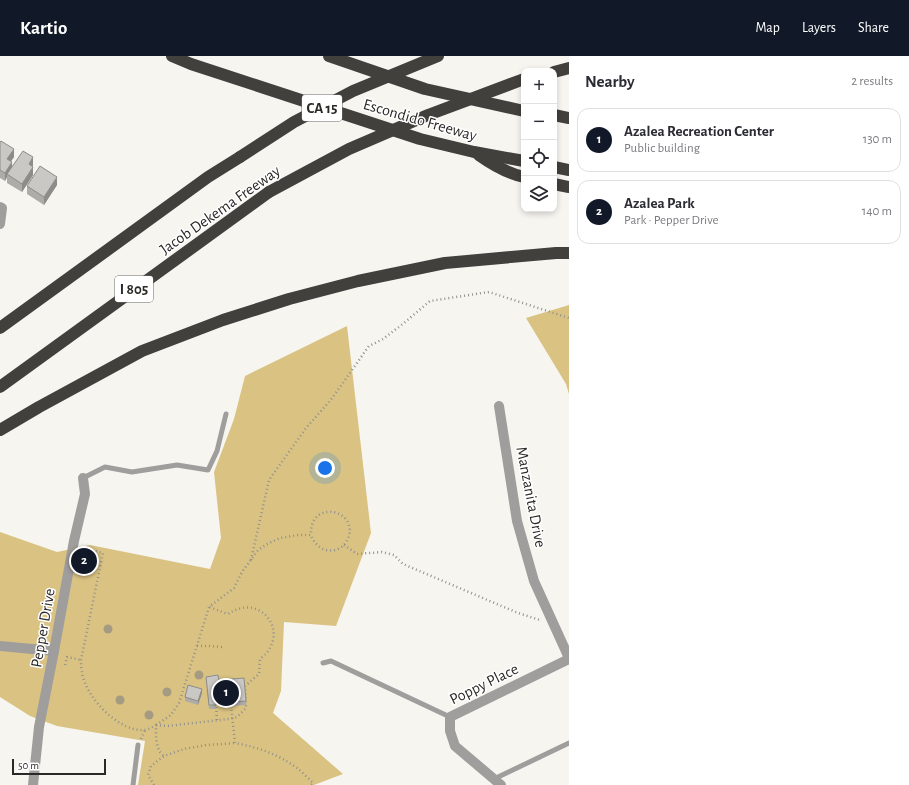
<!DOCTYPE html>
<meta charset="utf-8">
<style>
body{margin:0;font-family:"Alegreya Sans",sans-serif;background:#f7f7f7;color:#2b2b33}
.controls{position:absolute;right:12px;top:12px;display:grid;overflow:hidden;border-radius:8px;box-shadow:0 2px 6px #0003}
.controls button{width:36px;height:36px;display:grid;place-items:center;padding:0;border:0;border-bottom:1px solid #e1e1e2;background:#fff;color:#2b2b33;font:20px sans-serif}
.scale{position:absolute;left:12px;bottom:10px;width:94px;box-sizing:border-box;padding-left:4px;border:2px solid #2a2927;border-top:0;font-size:11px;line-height:14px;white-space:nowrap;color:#2a2927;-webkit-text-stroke:3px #fff;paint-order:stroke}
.you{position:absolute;left:325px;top:412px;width:14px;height:14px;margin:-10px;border:3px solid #fff;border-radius:50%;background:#1a73e8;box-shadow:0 0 0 6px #1a73e833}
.badge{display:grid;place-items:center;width:26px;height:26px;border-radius:50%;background:#111827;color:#fff;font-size:13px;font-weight:700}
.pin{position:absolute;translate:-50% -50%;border:2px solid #fff;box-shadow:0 1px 4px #0006}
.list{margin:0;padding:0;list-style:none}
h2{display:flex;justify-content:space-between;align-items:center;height:52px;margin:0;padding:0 16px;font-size:17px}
h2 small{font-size:13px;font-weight:400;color:#7c7c81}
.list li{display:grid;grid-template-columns:26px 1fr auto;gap:12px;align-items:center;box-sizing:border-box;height:64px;margin:0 8px 8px;padding:0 8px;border:1px solid #e1e1e2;border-radius:12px}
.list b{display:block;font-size:15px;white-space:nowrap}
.list p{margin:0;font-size:13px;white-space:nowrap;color:#7c7c81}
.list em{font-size:13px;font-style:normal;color:#7c7c81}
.icon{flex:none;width:22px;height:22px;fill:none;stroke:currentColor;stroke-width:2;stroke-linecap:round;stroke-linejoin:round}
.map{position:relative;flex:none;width:569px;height:729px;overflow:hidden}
header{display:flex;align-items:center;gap:24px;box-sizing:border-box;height:56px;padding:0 20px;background:#111827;color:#fff}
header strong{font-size:19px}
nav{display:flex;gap:22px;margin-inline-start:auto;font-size:14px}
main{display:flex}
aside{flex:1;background:#fff}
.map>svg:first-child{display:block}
</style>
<header>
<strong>Kartio</strong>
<nav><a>Map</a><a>Layers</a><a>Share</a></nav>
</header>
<main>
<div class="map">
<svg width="569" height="729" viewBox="0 0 569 729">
<rect width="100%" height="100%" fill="#f6f5f0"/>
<g fill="#dac382">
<polygon points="569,249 569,338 566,328 526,262"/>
<polygon points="347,270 371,477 336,570 284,566 281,635 273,657 343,718 314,729 138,729 145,685 57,670 30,660 0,641 0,476 57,496 90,489 210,513 221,482 214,416 234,363 245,320"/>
</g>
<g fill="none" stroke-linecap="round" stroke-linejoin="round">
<g stroke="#91908c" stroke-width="2.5" stroke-dasharray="1 3" stroke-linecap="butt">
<polyline points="344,489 357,498 382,496 394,499 403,508 518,557 540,564"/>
<path d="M 88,493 L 103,497 L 81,604 C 81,608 81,612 82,616 C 85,641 119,676 144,674 C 148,674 152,671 156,669 C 156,679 155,694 164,700"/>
<polyline points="251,504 269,424 306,372 330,345 369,290 383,283 404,267 430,245 489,236 569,262"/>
<polyline points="197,590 209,590 222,591"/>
<polyline points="65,609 67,601 81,604"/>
<polyline points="216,647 217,665"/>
<path d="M 231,650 L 235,687 C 257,691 278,698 297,712 C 302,716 308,722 313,727 L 311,729"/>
<path d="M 156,669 L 171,659 L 179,647 L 209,551 L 234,532 L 242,516 L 258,494 L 269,487 L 280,482 L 298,479 L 311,479 C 315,491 328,499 340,492 C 345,489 347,485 349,480 C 356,452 309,444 311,479"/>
<path d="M 156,669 L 167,670 L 229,663 L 237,661 L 246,652 L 245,630 L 259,618 L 260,603 C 292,579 262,535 228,558 L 209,551"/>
<polyline points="141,683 145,674"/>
<polyline points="154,729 148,719 151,710 164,700 184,693 206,689 235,687"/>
</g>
<g stroke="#9f9e9c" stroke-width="5">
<polyline points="83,422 105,411 132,416 177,409 208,414 217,395 226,358"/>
<polyline points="323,607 331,605 450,661"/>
<polyline points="494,723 569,687"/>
<polyline points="133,729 138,689"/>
</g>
<g stroke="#9f9e9c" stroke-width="10">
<polyline points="0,151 2,152 0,168"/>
<polyline points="499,350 517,465 534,525 569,602"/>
<polyline points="54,595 74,485 85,438 83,422"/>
<polyline points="501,729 455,690 450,675 450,661 569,603"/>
</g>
<polyline stroke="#9f9e9c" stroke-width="10" points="0,590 54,595 39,671 33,729"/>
<g stroke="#42403d" stroke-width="12">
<polyline points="172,0 191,8 420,83 474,96 524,105"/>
<polyline points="329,0 425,33 524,55"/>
<polyline points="554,16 569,12"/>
<polyline points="554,59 569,62"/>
<path d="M 479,99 C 493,109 507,117 524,121"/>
<polyline points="554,111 569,114"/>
<polyline points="554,128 569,131"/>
<polyline points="0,272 208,121 240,101"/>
<polyline points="0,331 269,136"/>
<polyline points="0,374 39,351 142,295 223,264 289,243 358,225 445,207 556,197 569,197"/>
</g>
<g stroke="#42403d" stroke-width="12">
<polyline points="240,101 294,66 353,35 438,0"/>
<polyline points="269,136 349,93 428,59 524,23"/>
</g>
</g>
<g fill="#a49b82">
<circle cx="108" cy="573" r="4.5"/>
<circle cx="199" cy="619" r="4.5"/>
<circle cx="167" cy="636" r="4.5"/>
<circle cx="120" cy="644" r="4.5"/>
<circle cx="149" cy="659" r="4.5"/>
</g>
<g fill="#aeaca9">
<polygon points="0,86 14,101 11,105 12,112 33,109 32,111 33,119 22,136 7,127 7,121 5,125 0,122"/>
<polygon points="57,129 44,149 27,138 27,130"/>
<polygon points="206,621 219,624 246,645 246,649 230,650 228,646 216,647 216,653 209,653"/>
<polygon points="202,637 198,649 185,645 185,641"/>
</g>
<g fill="#8d8c89">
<polygon points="14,93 14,101 7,111 7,103"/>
<polygon points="33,101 33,109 29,117 29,108"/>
<polygon points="12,106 12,114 7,118 7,121 5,125 5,117"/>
<polygon points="33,111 33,119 22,136 22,128"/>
<polygon points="57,121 57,129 44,149 44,141"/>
<polygon points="202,633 202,637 198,649 198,645"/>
</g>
<g fill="#cac8c4" stroke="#8d8c89">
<polygon points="1,85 14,93 7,103 12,106 5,117 0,114 0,86"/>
<polygon points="23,95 33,101 29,108 33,111 22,128 7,118"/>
<polygon points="40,110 57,121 44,141 27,130"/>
<polygon points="218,619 219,624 244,622 246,645 230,646 228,642 216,643 216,649 209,649 206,621"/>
<polygon points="188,629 202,633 198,645 185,641"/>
</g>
<g text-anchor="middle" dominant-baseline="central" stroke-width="3" stroke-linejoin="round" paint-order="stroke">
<g fill="#fff" stroke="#6a6968" stroke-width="1">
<rect x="302" y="39" width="40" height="26" rx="3"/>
<rect x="115" y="220" width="38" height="26" rx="3"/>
</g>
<g font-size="15" font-weight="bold" fill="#2a2927">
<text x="322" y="52">CA 15</text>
<text x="134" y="233">I 805</text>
</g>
<g font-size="16" fill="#2a2927" stroke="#fff">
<text transform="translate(420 64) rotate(16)">Escondido Freeway</text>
<text transform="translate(220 154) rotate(-35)">Jacob Dekema Freeway</text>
<text transform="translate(531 441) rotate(79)">Manzanita Drive</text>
<text transform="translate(43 572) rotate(-80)">Pepper Drive</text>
<text transform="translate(484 628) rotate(-26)">Poppy Place</text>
</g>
</g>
</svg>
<div class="controls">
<button>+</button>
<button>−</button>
<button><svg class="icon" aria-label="locate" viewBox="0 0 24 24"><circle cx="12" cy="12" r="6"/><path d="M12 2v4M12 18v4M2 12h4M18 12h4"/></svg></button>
<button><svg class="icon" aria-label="layers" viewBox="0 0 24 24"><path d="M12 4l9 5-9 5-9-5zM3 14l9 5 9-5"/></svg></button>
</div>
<div class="scale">50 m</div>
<div class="you"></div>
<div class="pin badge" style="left:226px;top:637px">1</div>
<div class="pin badge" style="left:84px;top:505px">2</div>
</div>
<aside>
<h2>Nearby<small>2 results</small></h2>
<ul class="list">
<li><span class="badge">1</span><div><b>Azalea Recreation Center</b><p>Public building</p></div><em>130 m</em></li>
<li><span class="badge">2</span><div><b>Azalea Park</b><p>Park · Pepper Drive</p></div><em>140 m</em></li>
</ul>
</aside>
</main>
